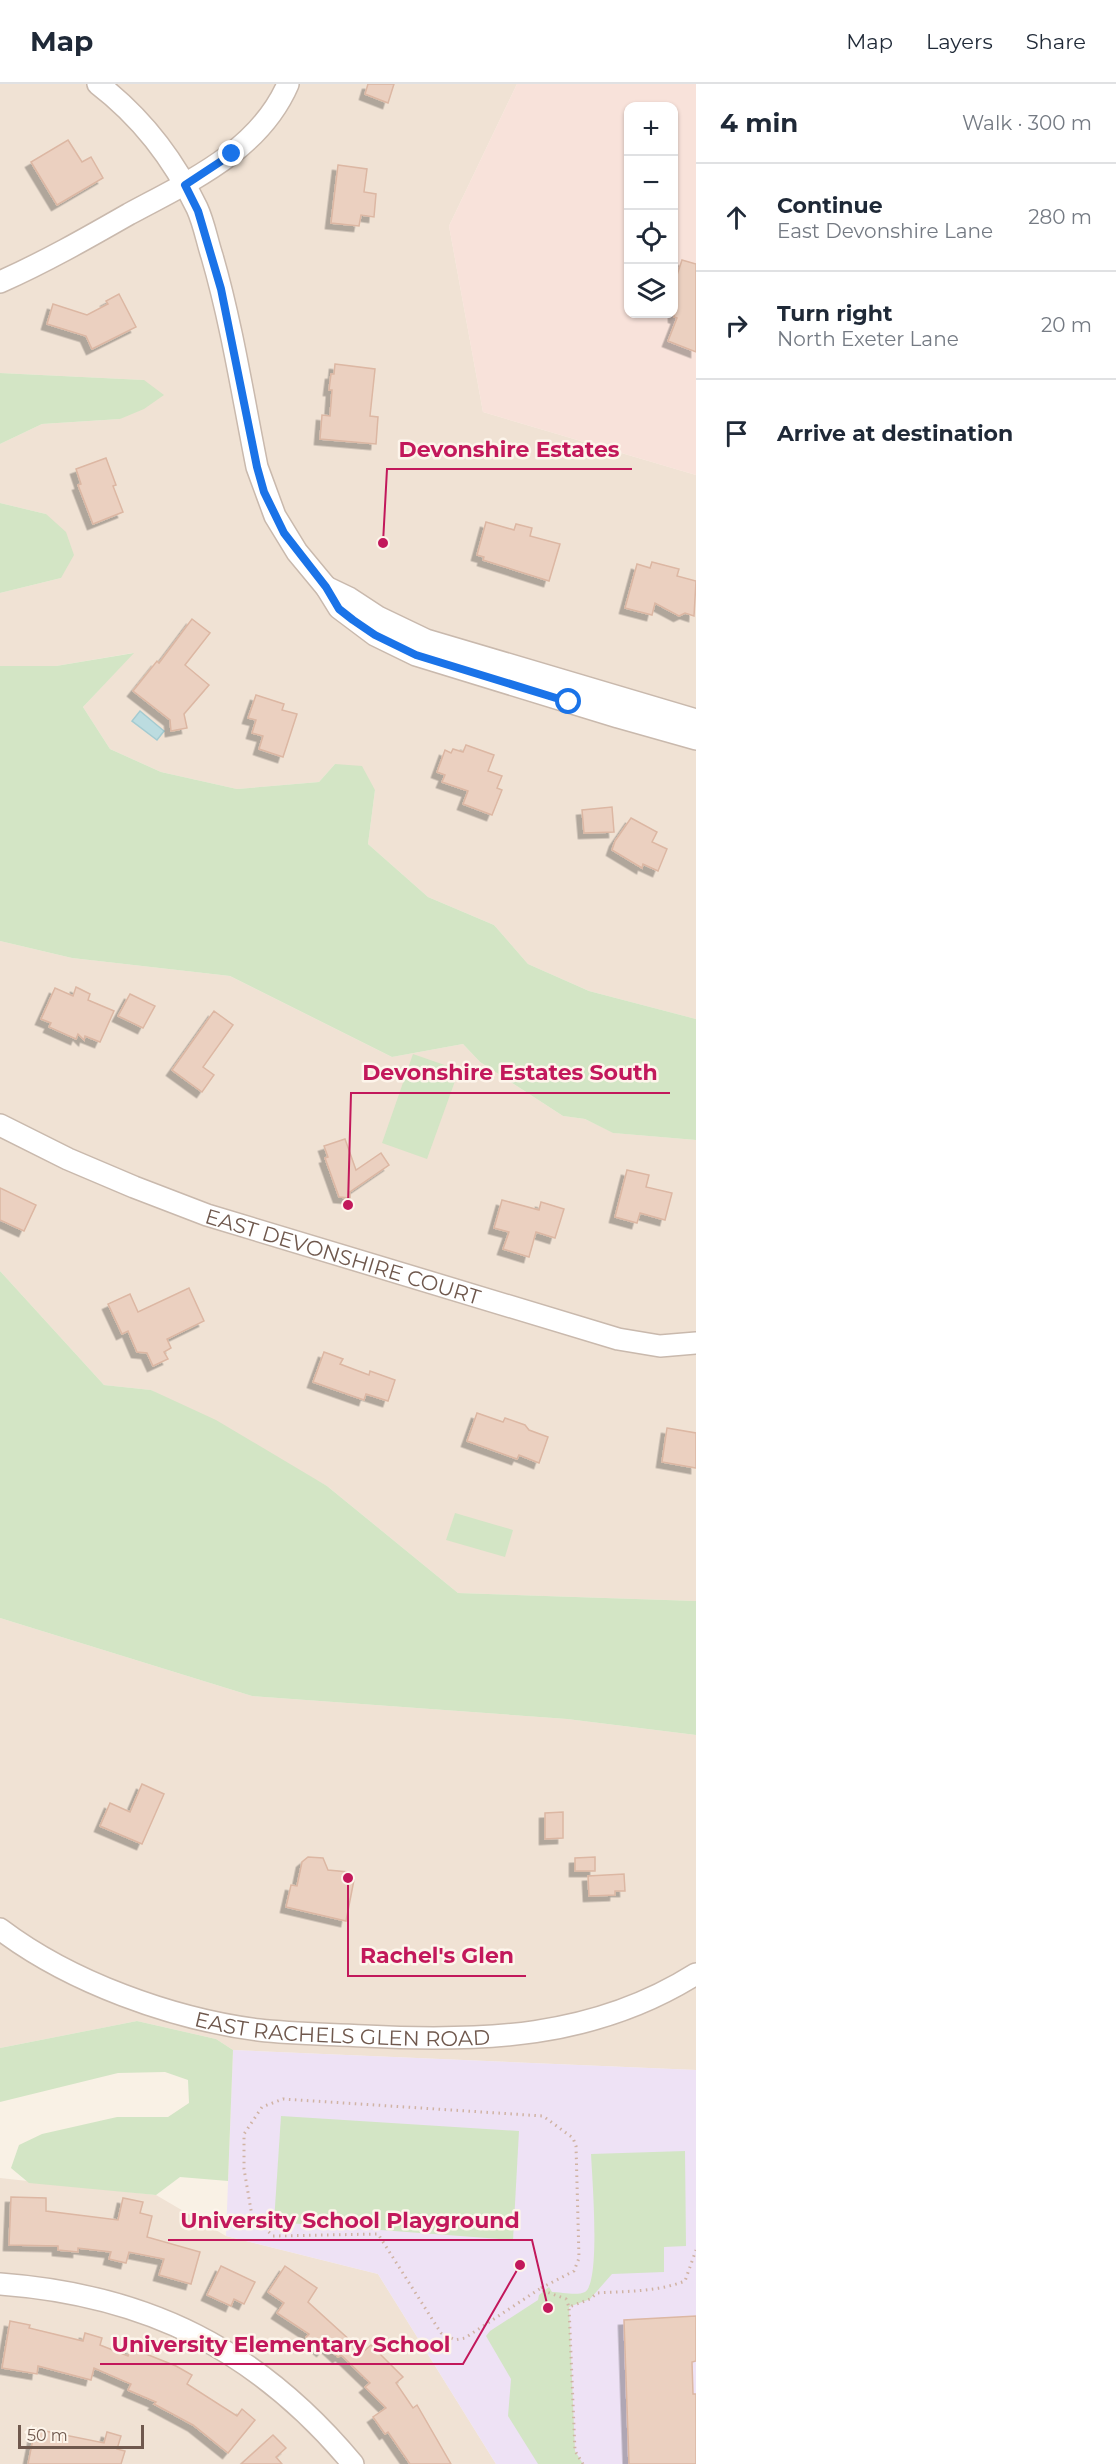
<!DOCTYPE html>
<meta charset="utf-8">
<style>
body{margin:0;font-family:Montserrat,sans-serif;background:#f2f2f3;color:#1f2937}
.controls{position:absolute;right:18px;top:18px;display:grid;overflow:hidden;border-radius:12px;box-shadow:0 2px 4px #0004}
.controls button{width:54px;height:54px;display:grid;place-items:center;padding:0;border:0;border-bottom:2px solid #e0e1e3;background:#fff;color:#1f2937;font:30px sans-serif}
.scale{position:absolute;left:18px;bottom:15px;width:126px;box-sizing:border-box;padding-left:6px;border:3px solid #6f584d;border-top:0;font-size:16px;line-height:21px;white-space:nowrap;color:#6f584d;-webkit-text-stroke:4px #fdf5eb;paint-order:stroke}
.stop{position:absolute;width:18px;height:18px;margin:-14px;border:4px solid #1a73e8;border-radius:50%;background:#fff}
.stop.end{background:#1a73e8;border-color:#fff;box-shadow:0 2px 6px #0008}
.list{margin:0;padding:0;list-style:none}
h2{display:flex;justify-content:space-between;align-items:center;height:78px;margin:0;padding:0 24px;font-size:26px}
h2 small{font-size:20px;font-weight:400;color:#747a83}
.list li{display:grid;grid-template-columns:39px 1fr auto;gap:18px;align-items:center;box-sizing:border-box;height:108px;padding:0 24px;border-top:2px solid #e0e1e3}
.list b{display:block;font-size:22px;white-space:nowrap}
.list p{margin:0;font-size:20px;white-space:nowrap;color:#747a83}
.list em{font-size:20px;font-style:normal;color:#747a83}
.icon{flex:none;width:33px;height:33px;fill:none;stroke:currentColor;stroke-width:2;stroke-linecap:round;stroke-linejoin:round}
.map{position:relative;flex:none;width:696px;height:2380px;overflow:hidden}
header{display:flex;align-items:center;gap:36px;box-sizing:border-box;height:84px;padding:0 30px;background:#fff;border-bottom:2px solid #e0e1e3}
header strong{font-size:28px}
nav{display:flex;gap:33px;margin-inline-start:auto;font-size:21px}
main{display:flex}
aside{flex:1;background:#fff}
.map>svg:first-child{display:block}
</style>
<header>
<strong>Map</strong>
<nav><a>Map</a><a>Layers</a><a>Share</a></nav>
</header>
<main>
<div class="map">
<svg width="696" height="2380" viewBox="0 0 696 2380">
<defs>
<filter id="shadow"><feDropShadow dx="-5.5" dy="5.5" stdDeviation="0" flood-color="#0004"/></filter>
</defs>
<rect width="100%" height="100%" fill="#f9f1e5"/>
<g fill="#f0e2d4">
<polygon points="0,0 517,0 449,142 483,328 696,391 696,935 589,907 528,880 494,841 428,813 368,760 375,706 335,680 319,698 237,705 161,688 110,665 83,623 133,569 56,582 0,582 0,509 61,494 46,430 0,419 0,360 42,340 120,335 144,296 0,289"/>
<polygon points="0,857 72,874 230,892 392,973 463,960 480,978 563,1032 585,1035 614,1049 696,1056 696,1517 458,1509 327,1402 151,1306 104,1301 0,1187"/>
<polygon points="0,1534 252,1612 567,1635 696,1651 696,1986 233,1966 216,1955 137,1937 0,1964"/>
<polygon points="0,2094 156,2111 226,2152 378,2190 496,2380 0,2380"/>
</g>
<path fill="#f8e2da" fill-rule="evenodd" d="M 517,0 L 696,0 L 696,391 L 483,328 L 449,142 ZM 628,22 L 674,22 L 674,230 L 628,230 Z"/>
<polygon fill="#eee2f5" points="233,1966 696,1986 696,2380 496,2380 378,2190 226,2152"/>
<g fill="#d3e5c5">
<polygon points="0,289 144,296 164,311 144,325 120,335 42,340 0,360"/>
<polygon points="0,419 46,430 66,448 74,471 61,494 0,509"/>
<polygon points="134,569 83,623 110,665 161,688 237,705 319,698 335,680 362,682 375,706 368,760 428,813 494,841 528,880 589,907 696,935 696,1056 613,1049 585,1035 563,1032 480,978 463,960 392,973 230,892 72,874 0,857 0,582 56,582"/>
<polygon points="413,970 459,986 427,1075 382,1059"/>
<polygon points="0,1187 104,1301 151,1306 216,1336 327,1402 458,1509 696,1517 696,1651 567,1635 252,1612 0,1534"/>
<polygon points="455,1429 513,1446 505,1473 446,1456"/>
<polygon points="137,1937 216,1955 233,1966 228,2097 180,2093 156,2111 29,2099 11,2084 19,2061 42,2050 117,2033 168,2033 189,2019 188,1996 165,1988 118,1989 0,2018 0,1964"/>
<polygon points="281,2032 519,2047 513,2156 274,2138"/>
<path d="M 685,2067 L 686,2162 L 664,2163 L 664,2188 L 612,2190 L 590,2215 L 569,2223 L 575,2367 L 583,2380 L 538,2380 L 508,2332 L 511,2295 L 486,2252 L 490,2247 L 538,2216 L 539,2211 L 549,2203 L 552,2208 C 561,2208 577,2212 585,2208 C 601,2199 592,2092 591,2070 Z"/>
</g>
<polygon fill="#bcdce0" stroke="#a4cbd1" stroke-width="1.5" points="140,627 164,647 157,656 132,637"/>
<g fill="#ebd0c0" stroke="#dcb7a3" stroke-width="1.5" filter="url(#shadow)">
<polygon points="368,0 394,0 388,19 365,10"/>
<polygon points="68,56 82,78 91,73 103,94 57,121 31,78"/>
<polygon points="338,81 367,85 364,108 376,110 374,133 361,131 359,142 331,139"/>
<polygon points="682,176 696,180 696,268 668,257 677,234 674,233 674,200"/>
<polygon points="119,210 136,243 92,265 86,252 47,240 53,220 87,231 108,220 106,217"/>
<polygon points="335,280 375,285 370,332 378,333 376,360 320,355 322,331 330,332 332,306 329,306 331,290 334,290"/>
<polygon points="106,374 116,401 113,402 123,428 93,440 78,401 81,400 76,385"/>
<polygon points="486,438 514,446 516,440 532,444 530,452 560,460 549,497 483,476 484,473 477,471"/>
<polygon points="652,478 679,485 677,492 696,497 694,532 685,529 679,532 655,519 652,531 625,524 637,480 650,484"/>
<polygon points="192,535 210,549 185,581 209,601 184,630 187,644 171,647 170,636 133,607 157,577 159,579"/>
<polygon points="256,611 284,620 282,626 297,630 283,673 259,665 263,652 252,649 256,636 248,634"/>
<polygon points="466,661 494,671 488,687 502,692 497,704 502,706 492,731 463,720 468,707 442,698 445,691 437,688 445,666 451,669 453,665 463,668"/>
<polygon points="612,723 614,748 584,749 582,726"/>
<polygon points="631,734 657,748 652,758 667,765 658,787 643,780 642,784 612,766 615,757"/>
<polygon points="76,903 90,910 88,916 114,927 100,958 85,952 84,956 78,950 76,955 49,943 51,939 41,935 55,904 73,912"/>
<polygon points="130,910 155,922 143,944 118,932"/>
<polygon points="214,927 233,941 203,983 214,991 202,1008 172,986"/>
<polygon points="345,1055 356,1086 381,1069 389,1081 350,1108 350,1114 339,1113 325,1074 328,1073 324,1062"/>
<polygon points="627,1086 649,1091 646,1103 672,1109 665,1136 640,1129 637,1139 615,1133"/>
<polygon points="0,1104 36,1121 24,1147 0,1136"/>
<polygon points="502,1116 539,1126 541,1118 564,1125 555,1154 536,1148 529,1173 503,1165 509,1148 494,1144"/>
<polygon points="189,1204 204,1237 167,1255 171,1264 164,1268 168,1275 153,1282 147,1269 137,1268 128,1247 122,1250 108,1220 130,1210 138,1228"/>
<polygon points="324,1268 343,1275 340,1280 369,1291 370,1287 395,1296 388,1317 366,1310 364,1316 313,1298"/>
<polygon points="477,1329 503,1338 505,1334 525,1341 529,1346 548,1353 539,1379 519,1371 517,1375 467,1357"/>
<polygon points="667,1344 696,1349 696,1384 662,1378"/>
<polygon points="142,1700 164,1710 142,1760 100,1742 110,1719 130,1728"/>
<polygon points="563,1728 563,1754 545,1755 545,1729"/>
<polygon points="308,1773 323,1774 328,1786 349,1788 354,1796 346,1837 286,1823 291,1801 297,1802 302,1778"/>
<polygon points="595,1773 595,1787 575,1787 575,1774"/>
<polygon points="624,1790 625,1807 615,1807 615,1811 589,1812 588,1792"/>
<polygon points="11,2113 46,2114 46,2127 118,2136 123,2114 143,2118 140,2129 152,2132 147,2153 200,2168 191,2200 159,2191 164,2175 129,2168 126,2179 109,2175 111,2168 78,2164 78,2168 58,2166 58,2162 9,2161"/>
<polygon points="221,2182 255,2198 244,2220 234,2215 231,2222 207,2211"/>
<polygon points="285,2182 317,2204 308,2218 363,2268 371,2261 403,2293 396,2299 413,2324 417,2321 451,2380 410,2380 388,2348 385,2350 373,2333 386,2324 365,2303 370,2299 341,2271 338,2273 326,2262 322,2267 306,2253 309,2250 277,2229 284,2219 268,2208"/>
<polygon points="696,2232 696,2277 692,2278 693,2310 696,2310 696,2380 629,2380 624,2236"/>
<polygon points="10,2237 30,2241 29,2244 83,2257 85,2249 102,2254 100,2261 128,2272 131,2264 176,2282 192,2291 187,2300 237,2332 242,2325 255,2336 228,2369 193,2341 154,2320 156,2318 128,2306 131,2300 94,2284 91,2296 38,2282 37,2290 2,2284"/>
<polygon points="35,2345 104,2359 107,2348 121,2352 117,2365 125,2367 121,2380 28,2380"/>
<polygon points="273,2351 286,2364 276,2373 282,2380 241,2380"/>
</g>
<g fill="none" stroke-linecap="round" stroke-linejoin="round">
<defs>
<g id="street">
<path d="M 98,0 C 141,33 174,76 197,124 C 204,139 207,157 212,172 C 232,241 243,313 257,383 L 275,432 L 297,468 L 326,503 L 339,524 L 375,551 L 416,571 L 618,633 L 696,655"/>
<path d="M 0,198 C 45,178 87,154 129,130 C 190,97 259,67 288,0"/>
<polyline points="326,503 349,514 378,533 426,556 696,636"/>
<path id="s1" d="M 0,1041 L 68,1075 L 134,1103 L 207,1131 L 618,1255 L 660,1262 L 696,1259"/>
<path id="s2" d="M 0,1845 C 70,1898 172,1935 259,1946 C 294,1950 329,1950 364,1952 C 481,1958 593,1955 696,1890"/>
<path d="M 0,2200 C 148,2211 258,2266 353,2380"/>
</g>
</defs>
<use href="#street" stroke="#c9b9ad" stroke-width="24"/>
<g stroke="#d0b3a4" stroke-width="3" stroke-dasharray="1.5 4.5" stroke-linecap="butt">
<polyline points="541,2204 574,2187 579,2174 576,2062 573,2054 543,2032 283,2015 262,2023 244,2050 244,2085 252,2132 273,2152 378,2150 441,2249 455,2256 465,2254 541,2204 544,2207 566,2215 569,2223"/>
<path d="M 583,2380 L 575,2367 L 569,2223 L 590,2215 L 597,2209 C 627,2207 657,2208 685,2197 L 696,2166"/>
</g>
<use href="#street" stroke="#fff" stroke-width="21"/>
</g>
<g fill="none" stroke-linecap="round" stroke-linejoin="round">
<polyline stroke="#1a73e8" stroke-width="8" points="232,70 185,101 198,127 221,205 257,383 264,408 284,449 326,503 339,525 353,536 375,551 416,571 569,618"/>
</g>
<g text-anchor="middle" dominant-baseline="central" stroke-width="5" stroke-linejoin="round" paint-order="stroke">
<g font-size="21" fill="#6f584d" stroke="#fdf5eb">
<text stroke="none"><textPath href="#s1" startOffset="368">EAST DEVONSHIRE COURT</textPath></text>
<text stroke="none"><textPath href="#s2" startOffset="364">EAST RACHELS GLEN ROAD</textPath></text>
</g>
</g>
<path fill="none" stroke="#c2185b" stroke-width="2" d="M383 459L387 385H632M348 1121L351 1009H670M348 1794L348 1892H526M548 2224L532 2156H168M520 2181L463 2280H100"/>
<g fill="#c2185b" stroke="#fdf5eb" stroke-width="2">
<circle cx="383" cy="459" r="6"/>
<circle cx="348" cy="1121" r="6"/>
<circle cx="348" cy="1794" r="6"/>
<circle cx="548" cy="2224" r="6"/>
<circle cx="520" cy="2181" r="6"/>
</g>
<g font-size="22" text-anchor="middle" font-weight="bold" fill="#c2185b" stroke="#fdf5eb" stroke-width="5" stroke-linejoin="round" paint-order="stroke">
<text x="509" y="373">Devonshire Estates</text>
<text x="510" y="996">Devonshire Estates South</text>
<text x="437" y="1879">Rachel's Glen</text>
<text x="350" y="2144">University School Playground</text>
<text x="281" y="2268">University Elementary School</text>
</g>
</svg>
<div class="controls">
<button>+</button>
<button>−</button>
<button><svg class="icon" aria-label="locate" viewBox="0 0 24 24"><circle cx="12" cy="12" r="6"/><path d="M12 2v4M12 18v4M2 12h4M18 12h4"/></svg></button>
<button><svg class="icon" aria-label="layers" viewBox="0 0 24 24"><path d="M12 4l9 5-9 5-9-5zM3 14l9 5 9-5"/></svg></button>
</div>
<div class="scale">50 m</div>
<div class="stop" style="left:569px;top:618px"></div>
<div class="stop end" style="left:232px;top:70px"></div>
</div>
<aside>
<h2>4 min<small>Walk · 300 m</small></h2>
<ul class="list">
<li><svg class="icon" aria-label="ahead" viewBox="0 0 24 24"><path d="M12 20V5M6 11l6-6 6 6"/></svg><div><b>Continue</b><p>East Devonshire Lane</p></div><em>280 m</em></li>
<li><svg class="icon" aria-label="right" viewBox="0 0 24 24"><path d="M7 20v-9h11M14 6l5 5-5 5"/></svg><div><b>Turn right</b><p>North Exeter Lane</p></div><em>20 m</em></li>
<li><svg class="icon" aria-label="arrive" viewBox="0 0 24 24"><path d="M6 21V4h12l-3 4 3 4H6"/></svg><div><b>Arrive at destination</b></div></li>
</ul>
</aside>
</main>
